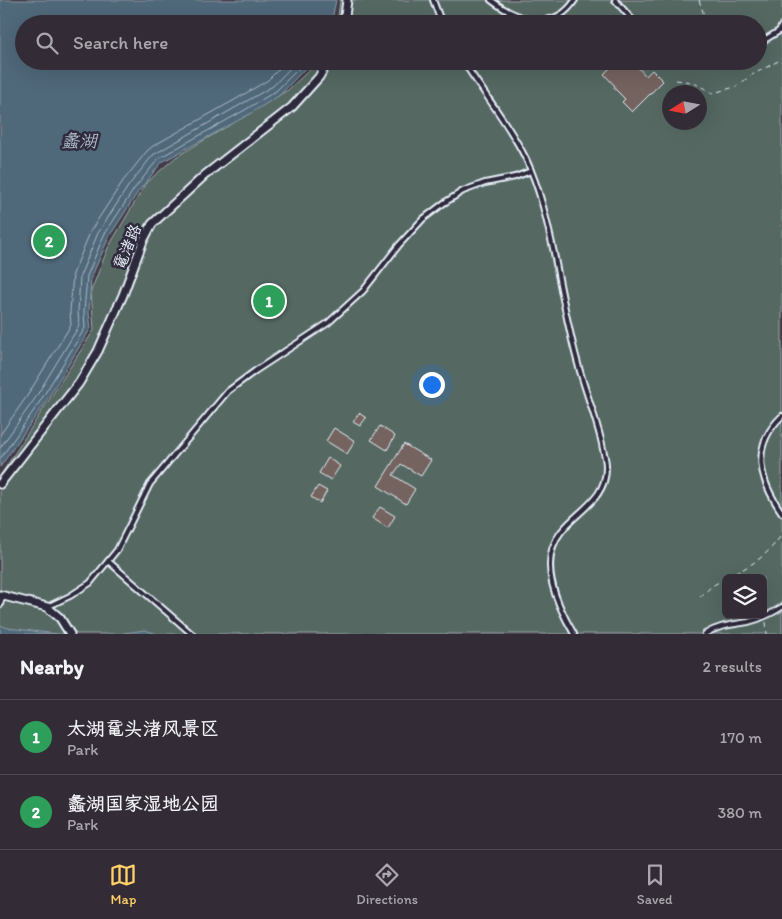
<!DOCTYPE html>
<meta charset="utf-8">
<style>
body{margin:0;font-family:Itim,"LXGW WenKai TC",sans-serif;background:#3b343e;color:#f1f3f6}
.controls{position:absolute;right:15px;bottom:15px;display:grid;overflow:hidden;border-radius:8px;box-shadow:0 5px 20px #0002}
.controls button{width:45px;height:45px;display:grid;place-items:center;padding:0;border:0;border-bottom:1px solid #4e4851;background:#332c36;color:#f1f3f6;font:25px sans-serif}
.compass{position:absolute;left:662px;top:85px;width:45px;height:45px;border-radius:50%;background:#332c36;box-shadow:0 5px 20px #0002;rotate:259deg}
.you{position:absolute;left:431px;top:384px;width:18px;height:18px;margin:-12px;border:4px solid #fff;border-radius:50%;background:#1a73e8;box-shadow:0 0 0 8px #1a73e833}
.badge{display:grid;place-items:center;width:32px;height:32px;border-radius:50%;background:#ffd166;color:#fff;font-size:16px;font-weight:700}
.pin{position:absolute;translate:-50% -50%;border:2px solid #fff;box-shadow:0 1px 5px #0006}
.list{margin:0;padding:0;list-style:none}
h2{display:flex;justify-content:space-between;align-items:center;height:65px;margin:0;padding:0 20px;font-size:21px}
h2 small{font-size:16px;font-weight:400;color:#a9a7ad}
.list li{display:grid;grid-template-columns:32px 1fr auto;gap:15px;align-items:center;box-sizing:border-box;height:75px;padding:0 20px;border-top:1px solid #4e4851}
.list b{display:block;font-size:19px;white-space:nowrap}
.list p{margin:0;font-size:16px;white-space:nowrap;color:#a9a7ad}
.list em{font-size:16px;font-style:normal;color:#a9a7ad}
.icon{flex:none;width:28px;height:28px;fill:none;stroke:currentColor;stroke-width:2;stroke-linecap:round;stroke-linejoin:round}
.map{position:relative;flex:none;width:782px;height:634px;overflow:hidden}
.search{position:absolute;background:#332c36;box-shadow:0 5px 20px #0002;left:15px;right:15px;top:15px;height:55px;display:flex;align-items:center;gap:12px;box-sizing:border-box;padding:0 18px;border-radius:28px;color:#a9a7ad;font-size:19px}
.sheet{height:215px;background:#332c36}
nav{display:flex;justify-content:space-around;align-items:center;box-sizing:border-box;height:70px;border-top:1px solid #4e4851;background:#332c36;font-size:14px;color:#a9a7ad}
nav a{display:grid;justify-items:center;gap:2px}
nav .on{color:#ffd166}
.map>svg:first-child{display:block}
</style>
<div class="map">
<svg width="782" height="634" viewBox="0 0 782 634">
<rect width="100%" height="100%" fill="#443b48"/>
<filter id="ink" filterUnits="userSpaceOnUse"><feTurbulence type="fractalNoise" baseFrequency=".02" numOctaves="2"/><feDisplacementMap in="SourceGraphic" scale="10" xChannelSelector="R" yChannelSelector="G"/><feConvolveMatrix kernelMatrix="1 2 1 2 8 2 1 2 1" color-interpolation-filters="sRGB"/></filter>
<g filter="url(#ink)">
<path fill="#546862" stroke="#9eacad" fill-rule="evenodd" d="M 340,0 L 782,0 L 782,634 L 0,634 L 0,476 L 94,330 L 91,291 L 108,248 L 146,183 L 176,157 L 288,90 L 319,61 L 758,61 L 758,24 L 337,24 ZM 670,92 L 700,92 L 700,122 L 670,122 ZM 726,578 L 763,578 L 763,615 L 726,615 Z"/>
<g fill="#50687a" stroke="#8d9fac">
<polygon points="0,0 336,0 331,24 24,24 24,61 312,61 280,95 248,115 162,162 138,192 109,237 91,278 89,313 91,328 43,406 0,467"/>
<polygon points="0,625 8,628 57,634 0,634"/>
<polygon points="145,630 157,634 118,634"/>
</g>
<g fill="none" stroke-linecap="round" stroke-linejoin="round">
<g stroke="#abbac6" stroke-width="1">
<polyline points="0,435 27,396 71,325 70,312 73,274 91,230 123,181 147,151 153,146 238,98 268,80 287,61"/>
<polyline points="0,448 34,400 79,326 78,312 80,276 98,233 129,185 153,155 273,86 297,61"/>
<polyline points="0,459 39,403 85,328 84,312 87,276 104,235 134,189 159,158 245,110 276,91 306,61"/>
</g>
</g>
<g fill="#756361" stroke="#e8f1f8">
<polygon points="603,61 632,61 646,76 652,70 663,81 632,112 622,102 625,99 614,88 615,86 604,74 610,68"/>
<polygon points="359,413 366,418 360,426 353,422"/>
<polygon points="380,426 395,436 387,450 371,440"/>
<polygon points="334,428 355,441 347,454 326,441"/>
<polygon points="404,444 431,460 421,476 401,464 393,475 415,489 406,504 378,486"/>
<polygon points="328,458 340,466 331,480 319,473"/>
<polygon points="318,486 327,491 320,503 311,497"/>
<polygon points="380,507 395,516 388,528 372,518"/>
</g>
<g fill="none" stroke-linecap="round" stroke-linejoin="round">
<defs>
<g id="lane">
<polyline points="433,0 442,24"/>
<path d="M 491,0 C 517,20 554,33 575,0"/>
<polyline points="615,0 636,24"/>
<polyline points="758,44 779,31 782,25"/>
<path d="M 463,61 C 484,94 509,124 526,159 C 540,189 547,221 554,253 C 561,290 568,328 578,364 C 585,391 596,417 602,444 C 603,451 606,458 606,466 C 607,499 579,509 561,532 C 537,562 557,605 574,634"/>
<path d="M 782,416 C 750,447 759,479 782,513"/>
<polyline points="108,561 192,634"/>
<polyline points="0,605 2,596"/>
<polyline points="47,607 70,596 90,583 117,550 150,484 228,391 255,371 328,323 363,291 399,245 423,219 444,203 463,191 485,183 515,177 531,171"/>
<path d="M 705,634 C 719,625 733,625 748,622 C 761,619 771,614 782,607"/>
</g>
<g id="street">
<polyline points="344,24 347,0"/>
<polyline points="0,484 79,383 98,351 123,295 143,241 152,224 205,175 292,107 319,77 328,61"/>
<polyline points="0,595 47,607 60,618 70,634"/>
</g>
</defs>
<use href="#lane" stroke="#e8f1f8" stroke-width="8"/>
<use href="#street" stroke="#e8f1f8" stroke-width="11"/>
<g stroke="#e8f1f8" stroke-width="1" stroke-dasharray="5 4" stroke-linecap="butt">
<polyline points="699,0 703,12 704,24"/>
<polyline points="676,80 692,82 713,93 735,87 752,75 782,59"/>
<path d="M 727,578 C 752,564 765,559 782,534"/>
<polyline points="700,597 712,586 726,578"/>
<polyline points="766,622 767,634"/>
</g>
<use href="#lane" stroke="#2f2a3d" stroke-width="4"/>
<use href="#street" stroke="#2f2a3d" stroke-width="7"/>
</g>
</g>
<g text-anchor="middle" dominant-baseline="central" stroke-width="5" stroke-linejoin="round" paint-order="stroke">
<g font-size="16" fill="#e8f1f8" stroke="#2f2a3d">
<text transform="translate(127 247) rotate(-67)">鼋渚路</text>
</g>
<g font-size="18" font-style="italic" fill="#abbac6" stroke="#2f2a3d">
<text x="79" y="141">蠡湖</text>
</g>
</g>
</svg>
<div class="controls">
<button><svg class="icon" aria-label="layers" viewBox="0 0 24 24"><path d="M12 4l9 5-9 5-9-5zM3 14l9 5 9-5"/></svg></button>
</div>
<svg class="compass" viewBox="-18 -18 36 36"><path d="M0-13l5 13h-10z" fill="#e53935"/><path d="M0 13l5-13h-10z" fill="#a9a7ad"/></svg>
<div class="you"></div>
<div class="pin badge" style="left:269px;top:301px;background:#2e9e5b">1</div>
<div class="pin badge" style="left:49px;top:241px;background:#2e9e5b">2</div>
<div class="search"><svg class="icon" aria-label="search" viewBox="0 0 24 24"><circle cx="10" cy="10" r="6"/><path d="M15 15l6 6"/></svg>Search here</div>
</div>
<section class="sheet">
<h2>Nearby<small>2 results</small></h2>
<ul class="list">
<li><span class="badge" style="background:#2e9e5b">1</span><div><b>太湖鼋头渚风景区</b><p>Park</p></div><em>170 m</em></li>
<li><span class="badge" style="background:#2e9e5b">2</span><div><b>蠡湖国家湿地公园</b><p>Park</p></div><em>380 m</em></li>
</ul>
</section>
<nav>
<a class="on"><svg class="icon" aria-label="map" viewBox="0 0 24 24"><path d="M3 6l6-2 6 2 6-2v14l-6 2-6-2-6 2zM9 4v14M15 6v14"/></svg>Map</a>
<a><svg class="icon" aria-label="directions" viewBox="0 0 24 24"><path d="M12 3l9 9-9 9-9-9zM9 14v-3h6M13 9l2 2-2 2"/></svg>Directions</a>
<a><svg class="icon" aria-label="saved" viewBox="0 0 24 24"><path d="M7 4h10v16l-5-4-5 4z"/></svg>Saved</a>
</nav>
